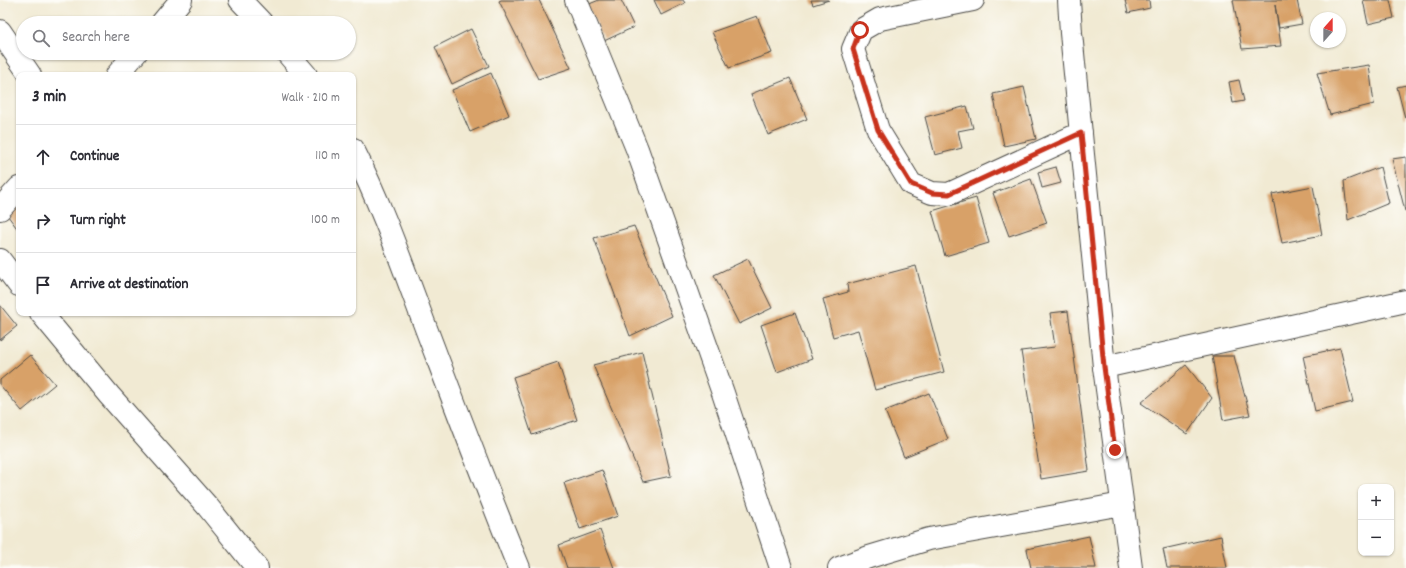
<!DOCTYPE html>
<meta charset="utf-8">
<style>
body{margin:0;font-family:Dekko,sans-serif;background:#f2f2f3;color:#2b2b33}
.controls{position:absolute;right:12px;bottom:12px;display:grid;overflow:hidden;border-radius:8px;box-shadow:0 1px 3px #0004}
.controls button{width:36px;height:36px;display:grid;place-items:center;padding:0;border:0;border-bottom:1px solid #e1e1e2;background:#fff;color:#2b2b33;font:20px sans-serif}
.compass{position:absolute;left:1310px;top:12px;width:36px;height:36px;border-radius:50%;background:#fff;box-shadow:0 1px 3px #0004;rotate:21deg}
.stop{position:absolute;width:12px;height:12px;margin:-9px;border:3px solid #c8321e;border-radius:50%;background:#fff}
.stop.end{background:#c8321e;border-color:#fff;box-shadow:0 1px 4px #0008}
.list{margin:0;padding:0;list-style:none}
h2{display:flex;justify-content:space-between;align-items:center;height:52px;margin:0;padding:0 16px;font-size:17px}
h2 small{font-size:13px;font-weight:400;color:#7c7c81}
.list li{display:grid;grid-template-columns:26px 1fr auto;gap:12px;align-items:center;box-sizing:border-box;height:64px;padding:0 16px;border-top:1px solid #e1e1e2}
.list b{display:block;font-size:15px;white-space:nowrap}
.list em{font-size:13px;font-style:normal;color:#7c7c81}
.icon{flex:none;width:22px;height:22px;fill:none;stroke:currentColor;stroke-width:2;stroke-linecap:round;stroke-linejoin:round}
.map{position:relative;flex:none;width:1406px;height:568px;overflow:hidden}
.search{position:absolute;background:#fff;box-shadow:0 1px 3px #0004;left:16px;top:16px;width:340px;height:44px;display:flex;align-items:center;gap:10px;box-sizing:border-box;padding:0 14px;border-radius:22px;color:#7c7c81;font-size:15px}
.panel{position:absolute;background:#fff;box-shadow:0 1px 3px #0004;left:16px;top:72px;width:340px;height:244px;border-radius:8px}
.map>svg:first-child{display:block}
</style>
<div class="map">
<svg width="1406" height="568" viewBox="0 0 1406 568">
<rect width="100%" height="100%" fill="#fdfcf7"/>
<filter id="ink" filterUnits="userSpaceOnUse"><feTurbulence type="fractalNoise" baseFrequency=".025" numOctaves="2"/><feDisplacementMap in="SourceGraphic" scale="8" xChannelSelector="R" yChannelSelector="G"/><feConvolveMatrix kernelMatrix="1 2 1 2 8 2 1 2 1" color-interpolation-filters="sRGB"/></filter>
<filter id="wash" filterUnits="userSpaceOnUse"><feTurbulence type="fractalNoise" baseFrequency=".012" numOctaves="4" result="noise"/><feDisplacementMap in="SourceGraphic" scale="16" xChannelSelector="R" yChannelSelector="G"/><feGaussianBlur stdDeviation="0.9" result="paint"/><feColorMatrix in="noise" values="0 0 0 0 0 0 0 0 0 0 0 0 0 0 0 0 0 1.4 0 .05"/><feComposite in="paint" operator="in"/></filter>
<g filter="url(#wash)">
<rect width="100%" height="100%" fill="#f1ead3"/>
<g id="blocks">
<g fill="#d8a168">
<polygon points="501,0 539,0 571,68 538,79 499,1"/>
<polygon points="599,0 621,0 634,27 604,41 587,5"/>
<polygon points="654,0 683,0 685,3 661,15"/>
<polygon points="811,0 829,0 813,5"/>
<polygon points="1125,0 1149,0 1150,8 1128,13"/>
<polygon points="1233,0 1297,0 1302,24 1279,28 1275,5 1281,46 1242,49"/>
<polygon points="1363,0 1390,0 1394,18 1368,24"/>
<polygon points="757,16 772,53 729,68 712,32"/>
<polygon points="471,29 489,66 452,84 435,47"/>
<polygon points="1369,65 1374,104 1330,115 1317,73"/>
<polygon points="491,73 509,115 470,132 452,90"/>
<polygon points="790,78 807,119 768,135 751,94"/>
<polygon points="1239,80 1244,101 1233,103 1229,82"/>
<polygon points="1406,85 1406,118 1405,118 1397,87"/>
<polygon points="1024,87 1036,139 1004,146 993,94"/>
<polygon points="967,106 973,128 958,131 962,148 935,155 925,117"/>
<polygon points="1406,157 1406,211 1405,211 1392,159"/>
<polygon points="1056,167 1061,183 1042,188 1038,172"/>
<polygon points="1380,167 1389,203 1348,220 1344,181"/>
<polygon points="1031,179 1047,223 1009,236 993,193"/>
<polygon points="1313,186 1322,235 1282,243 1272,194"/>
<polygon points="976,198 989,243 945,256 932,211"/>
<polygon points="19,202 19,231 5,212"/>
<polygon points="634,226 672,316 630,336 594,238"/>
<polygon points="748,259 772,308 739,324 714,275"/>
<polygon points="916,266 944,372 875,390 858,330 833,337 823,299 848,292 847,284"/>
<polygon points="0,305 17,326 0,340"/>
<polygon points="1068,311 1089,471 1041,479 1021,351 1055,347 1050,313"/>
<polygon points="795,313 812,359 777,372 761,325"/>
<polygon points="1340,348 1353,402 1315,411 1303,356"/>
<polygon points="642,352 671,476 643,482 593,365"/>
<polygon points="30,355 55,384 22,411 0,385 0,380"/>
<polygon points="1212,356 1234,356 1250,415 1223,420"/>
<polygon points="558,362 577,420 532,435 513,377"/>
<polygon points="1186,365 1212,398 1187,434 1141,403"/>
<polygon points="929,393 948,439 904,457 885,411"/>
<polygon points="602,470 618,516 580,529 564,483"/>
<polygon points="600,530 614,568 567,568 559,545"/>
<polygon points="1089,536 1096,568 1031,568 1027,549"/>
<polygon points="1221,536 1227,568 1167,568 1163,549"/>
</g>
</g>
</g>
<g filter="url(#ink)">
<use href="#blocks" fill-opacity="0" stroke="#494844" stroke-width="1"/>
<g fill="none" stroke-linecap="round" stroke-linejoin="round">
<defs>
<g id="minor">
<polyline points="240,0 262,23"/>
<polyline points="576,0 637,149 723,393 781,568"/>
<polyline points="973,0 880,19 861,30 853,49 878,130 911,184 932,193 949,194 1081,133"/>
<polyline points="1069,0 1071,33 1104,367 1131,568"/>
<polyline points="162,23 181,0"/>
<polyline points="0,31 30,75"/>
<polyline points="287,53 306,75"/>
<polyline points="117,75 136,53"/>
<path d="M 353,149 C 383,208 404,270 427,331 C 457,410 487,490 519,568"/>
<polyline points="0,209 19,188"/>
<polyline points="0,260 19,285"/>
<polyline points="41,313 109,395 208,507 257,568"/>
<polyline points="1104,367 1406,301"/>
<polyline points="839,568 869,557 929,539 1122,504"/>
</g>
</defs>
<use href="#minor" stroke="#494844" stroke-width="24"/>
<use href="#minor" stroke="#fff" stroke-width="22"/>
</g>
</g>
<g fill="none" stroke-linecap="round" stroke-linejoin="round" filter="url(#ink)">
<polyline stroke="#c8321e" stroke-width="5" points="860,30 853,49 878,130 911,184 932,193 949,194 1081,133 1104,367 1115,450"/>
</g>
</svg>
<div class="controls">
<button>+</button>
<button>−</button>
</div>
<svg class="compass" viewBox="-18 -18 36 36"><path d="M0-13l5 13h-10z" fill="#e53935"/><path d="M0 13l5-13h-10z" fill="#7c7c81"/></svg>
<div class="stop" style="left:860px;top:30px"></div>
<div class="stop end" style="left:1115px;top:450px"></div>
<div class="search"><svg class="icon" aria-label="search" viewBox="0 0 24 24"><circle cx="10" cy="10" r="6"/><path d="M15 15l6 6"/></svg>Search here</div>
<section class="panel">
<h2>3 min<small>Walk · 210 m</small></h2>
<ul class="list">
<li><svg class="icon" aria-label="ahead" viewBox="0 0 24 24"><path d="M12 20V5M6 11l6-6 6 6"/></svg><div><b>Continue</b></div><em>110 m</em></li>
<li><svg class="icon" aria-label="right" viewBox="0 0 24 24"><path d="M7 20v-9h11M14 6l5 5-5 5"/></svg><div><b>Turn right</b></div><em>100 m</em></li>
<li><svg class="icon" aria-label="arrive" viewBox="0 0 24 24"><path d="M6 21V4h12l-3 4 3 4H6"/></svg><div><b>Arrive at destination</b></div></li>
</ul>
</section>
</div>
